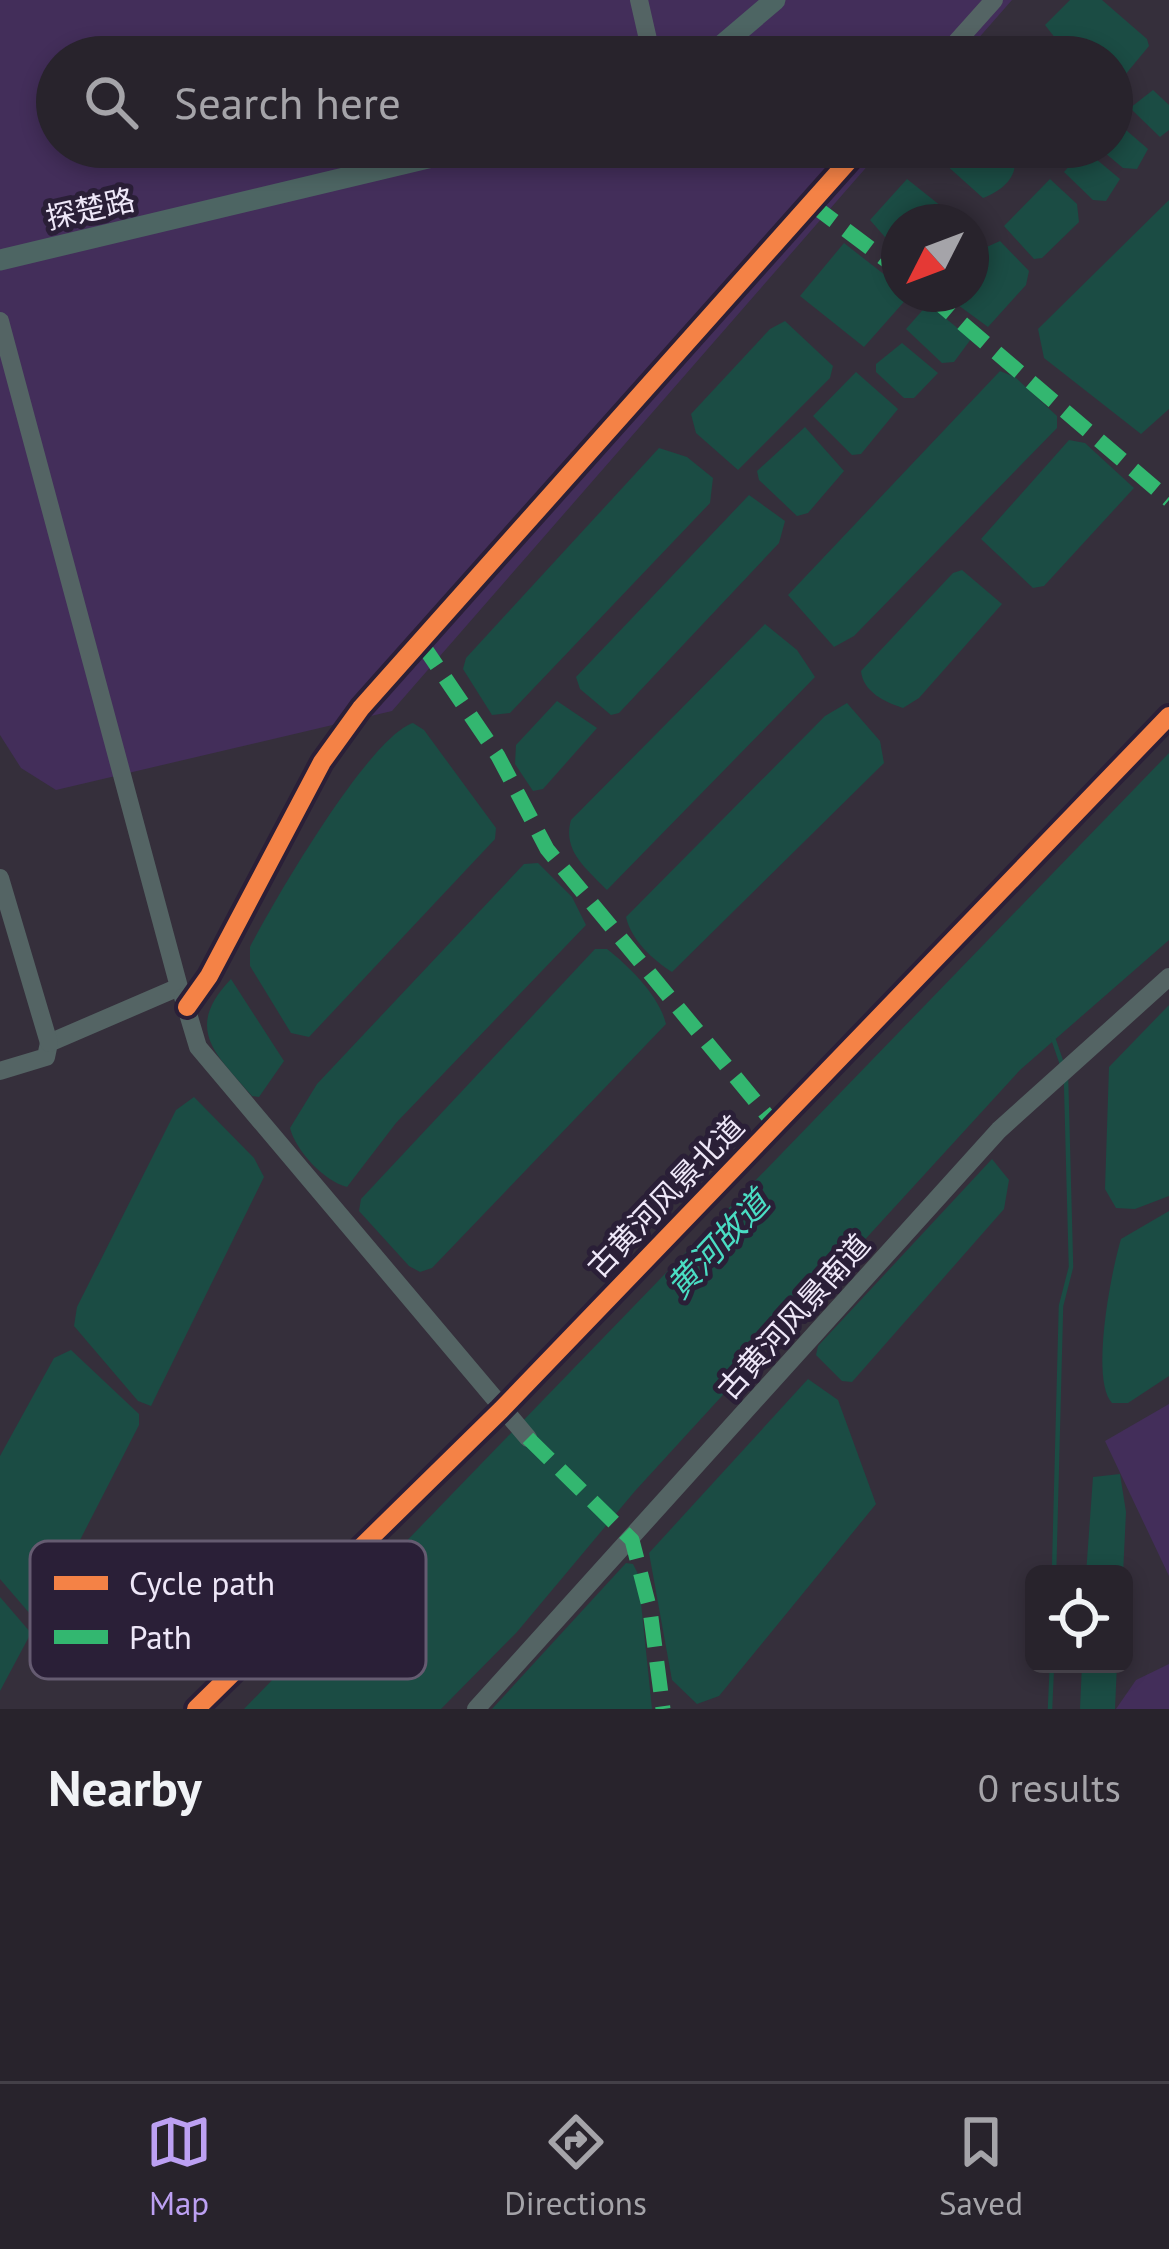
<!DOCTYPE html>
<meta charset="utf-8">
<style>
body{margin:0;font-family:"PT Sans","Noto Sans SC",sans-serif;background:#302b34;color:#f1f3f6}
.controls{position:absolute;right:36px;bottom:36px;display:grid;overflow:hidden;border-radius:18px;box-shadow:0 6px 18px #0003}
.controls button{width:108px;height:108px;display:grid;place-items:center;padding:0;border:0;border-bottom:3px solid #444048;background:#28232c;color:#f1f3f6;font:60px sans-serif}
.compass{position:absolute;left:881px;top:204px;width:108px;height:108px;border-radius:50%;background:#28232c;box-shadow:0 6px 18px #0003;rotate:228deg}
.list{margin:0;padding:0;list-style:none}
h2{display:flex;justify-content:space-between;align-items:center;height:156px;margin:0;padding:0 48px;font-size:51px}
h2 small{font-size:39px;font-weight:400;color:#a5a4a9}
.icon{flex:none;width:66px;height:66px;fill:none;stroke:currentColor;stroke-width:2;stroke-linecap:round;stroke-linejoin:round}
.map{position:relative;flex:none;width:1169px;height:1709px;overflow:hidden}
.search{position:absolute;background:#28232c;box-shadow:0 6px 18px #0003;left:36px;right:36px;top:36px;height:132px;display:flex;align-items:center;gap:30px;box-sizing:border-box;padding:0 42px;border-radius:66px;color:#a5a4a9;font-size:45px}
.sheet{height:372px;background:#28232c}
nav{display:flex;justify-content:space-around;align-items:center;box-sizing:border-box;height:168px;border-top:3px solid #444048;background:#28232c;font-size:33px;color:#a5a4a9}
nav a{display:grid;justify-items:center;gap:6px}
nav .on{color:#bca0f2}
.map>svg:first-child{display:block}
</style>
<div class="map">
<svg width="1169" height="1709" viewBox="0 0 1169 1709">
<rect width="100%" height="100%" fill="#352f3b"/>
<g fill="#432e5a">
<polygon points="0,0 1012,0 962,57 57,57 57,147 884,147 392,711 56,790 21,768 0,735"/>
<polygon points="1169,1404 1169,1576 1105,1441"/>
<polygon points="1169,1664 1169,1709 1116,1709 1136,1680"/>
</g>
<g fill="#1b4c44">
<polygon points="1070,0 1102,0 1147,39 1149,46 1115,87 1112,57 1070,57 1045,25"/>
<polygon points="1153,90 1169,105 1169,130 1160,137 1130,108"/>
<polygon points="1112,118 1148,149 1137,169 1123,168 1098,147 1112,147"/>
<path d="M 934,147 L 1008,147 C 1025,169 1007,189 983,198 L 935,155 Z"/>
<polygon points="1084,149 1120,179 1106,201 1093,200 1064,172"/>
<polygon points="907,179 961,222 899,222 899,253 870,220"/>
<polygon points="1050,179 1077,204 1079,222 1042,258 1034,259 1004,226"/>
<polygon points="1169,200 1169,409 1141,434 1044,358 1038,329"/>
<polygon points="1000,241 1029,271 1026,285 988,327 943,294 971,294 971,254"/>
<polygon points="844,243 899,286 899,294 910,295 864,347 800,296"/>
<polygon points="928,304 971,339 954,362 942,363 906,329"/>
<polygon points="785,321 833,366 830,378 738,470 696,433 691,414 770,329"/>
<polygon points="902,343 938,373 914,398 904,398 876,372 876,364"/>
<polygon points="1000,371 1015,377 1057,416 1057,428 854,636 834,647 788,595"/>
<polygon points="856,372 898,409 861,454 852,455 813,416"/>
<polygon points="805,427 844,471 808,513 797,516 759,480 757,471"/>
<polygon points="1069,440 1085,443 1134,488 1044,586 1033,588 981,539"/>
<polygon points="659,448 687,457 713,478 710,503 510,713 492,715 463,669 466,658"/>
<polygon points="749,495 785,521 779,543 619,713 611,715 580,689 576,677"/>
<path d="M 962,570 L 1002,604 L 919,698 L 903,708 C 885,702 863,692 861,671 L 953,573 Z"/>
<path d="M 765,624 L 797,650 L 815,677 L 607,890 C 587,869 562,851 571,820 Z"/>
<polygon points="557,701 597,728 543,789 533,791 515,764 516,745"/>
<path d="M 847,703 L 880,741 L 884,763 L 672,972 C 653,960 631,940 626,917 L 825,716 Z"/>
<path d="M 413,723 L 424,730 L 496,828 L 495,839 L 309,1037 L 291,1033 L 250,966 L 250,947 C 273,902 369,737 413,723 Z"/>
<polygon points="1169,753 1169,940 1020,1070 635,1491 517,1632 441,1709 244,1709"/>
<path d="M 538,863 L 572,897 L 586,925 L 396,1123 L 347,1187 C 324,1181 296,1151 290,1128 L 317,1084 L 524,864 Z"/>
<path d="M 595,949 L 607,949 C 630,967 659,996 666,1024 L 432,1268 L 420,1272 L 409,1266 L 359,1211 L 361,1199 Z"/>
<path d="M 231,979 L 284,1061 L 259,1097 L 252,1096 C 216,1054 183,1029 231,979 Z"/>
<polygon points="1169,1005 1169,1196 1135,1209 1116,1208 1105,1189 1109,1067"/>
<polygon points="194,1097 254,1158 264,1177 151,1406 138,1401 74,1326 77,1307 176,1110"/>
<polygon points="992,1159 1009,1180 1004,1209 852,1382 842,1381 816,1355 818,1346"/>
<path d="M 1169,1211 L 1169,1376 L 1128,1403 L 1112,1403 C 1090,1380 1111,1272 1121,1239 Z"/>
<polygon points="71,1350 139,1414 139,1425 40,1618 31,1615 0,1579 0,1456 54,1358"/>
<polygon points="808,1379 838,1400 876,1504 719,1696 697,1704 672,1680 649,1553"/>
<polygon points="1120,1474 1126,1512 1123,1574 1086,1574 1093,1477"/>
<polygon points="626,1563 633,1564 638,1574 652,1709 492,1709"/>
<polygon points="0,1597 31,1633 0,1691"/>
<polygon points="1082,1664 1117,1664 1115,1709 1080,1709"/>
</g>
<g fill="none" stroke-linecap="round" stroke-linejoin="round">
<g stroke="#1b4c44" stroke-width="4.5">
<polyline points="1053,1038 1063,1067"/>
<polyline points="1054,1574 1061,1306 1071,1267 1066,1078"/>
<polyline points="1050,1709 1052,1664"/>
</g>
<g stroke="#546464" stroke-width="18">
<polyline points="639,0 652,57"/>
<polyline points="943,57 994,0"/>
<polyline points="0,321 179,987 49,1043 46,1057 0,1071"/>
<polyline points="0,878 49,1043"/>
<polyline points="183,997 198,1047 528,1438"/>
<polyline points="187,1007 209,976 322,762 361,708 861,147"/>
<polyline points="196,1709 501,1410 1169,716"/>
<polyline points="476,1709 999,1130 1169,977"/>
</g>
<g stroke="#4d6563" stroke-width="21">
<polyline points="708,57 775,0"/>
<polyline points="0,260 474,147"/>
</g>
<g stroke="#33b770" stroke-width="15" stroke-dasharray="30 15" stroke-linecap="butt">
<polyline points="810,203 899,270"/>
<polyline points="928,294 1169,500"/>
<polyline points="420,641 498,756 547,849 775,1125"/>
<polyline points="528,1438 632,1540 650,1610 663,1709"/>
</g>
<defs>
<g id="cycleway">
<polyline points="187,1007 209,976 322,762 361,708 861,147"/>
<polyline points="196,1709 501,1410 1169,716"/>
</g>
</defs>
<use href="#cycleway" stroke="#2a1f37" stroke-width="26"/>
<use href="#cycleway" stroke="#f48246" stroke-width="18"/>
</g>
<g text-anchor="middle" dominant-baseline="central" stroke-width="10" stroke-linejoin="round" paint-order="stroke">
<g font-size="30" fill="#eee7f8" stroke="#2a1f37">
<text transform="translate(90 208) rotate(-13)">探楚路</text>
<text transform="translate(665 1196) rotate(-46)">古黄河风景北道</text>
<text transform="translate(793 1316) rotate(-48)">古黄河风景南道</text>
</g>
<g font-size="33" font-style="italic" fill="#4addc3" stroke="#2a1f37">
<text transform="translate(717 1244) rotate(-47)">黄河故道</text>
</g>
</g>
<rect x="30" y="1541" width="396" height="138" rx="18" fill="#2a1f37" stroke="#655b71" stroke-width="3"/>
<rect x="54" y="1576" width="54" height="14" fill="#f48246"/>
<rect x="54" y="1630" width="54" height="14" fill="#33b770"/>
<g font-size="33" fill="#eee7f8">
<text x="129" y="1595">Cycle path</text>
<text x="129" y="1649">Path</text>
</g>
</svg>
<div class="controls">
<button><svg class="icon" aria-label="locate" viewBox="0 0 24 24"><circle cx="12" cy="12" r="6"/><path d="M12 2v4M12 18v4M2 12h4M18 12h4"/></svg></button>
</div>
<svg class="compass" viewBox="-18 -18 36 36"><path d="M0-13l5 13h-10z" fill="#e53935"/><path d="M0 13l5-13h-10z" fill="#a5a4a9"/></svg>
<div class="search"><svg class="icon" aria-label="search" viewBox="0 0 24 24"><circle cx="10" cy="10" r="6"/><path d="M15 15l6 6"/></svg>Search here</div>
</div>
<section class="sheet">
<h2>Nearby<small>0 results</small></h2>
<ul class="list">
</ul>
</section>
<nav>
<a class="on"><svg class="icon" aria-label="map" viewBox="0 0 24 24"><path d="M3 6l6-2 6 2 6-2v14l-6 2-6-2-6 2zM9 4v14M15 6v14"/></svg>Map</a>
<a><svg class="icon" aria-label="directions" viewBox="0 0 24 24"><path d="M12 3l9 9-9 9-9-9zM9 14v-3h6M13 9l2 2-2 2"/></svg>Directions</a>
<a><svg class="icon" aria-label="saved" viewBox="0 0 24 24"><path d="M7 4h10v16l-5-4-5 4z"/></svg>Saved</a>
</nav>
